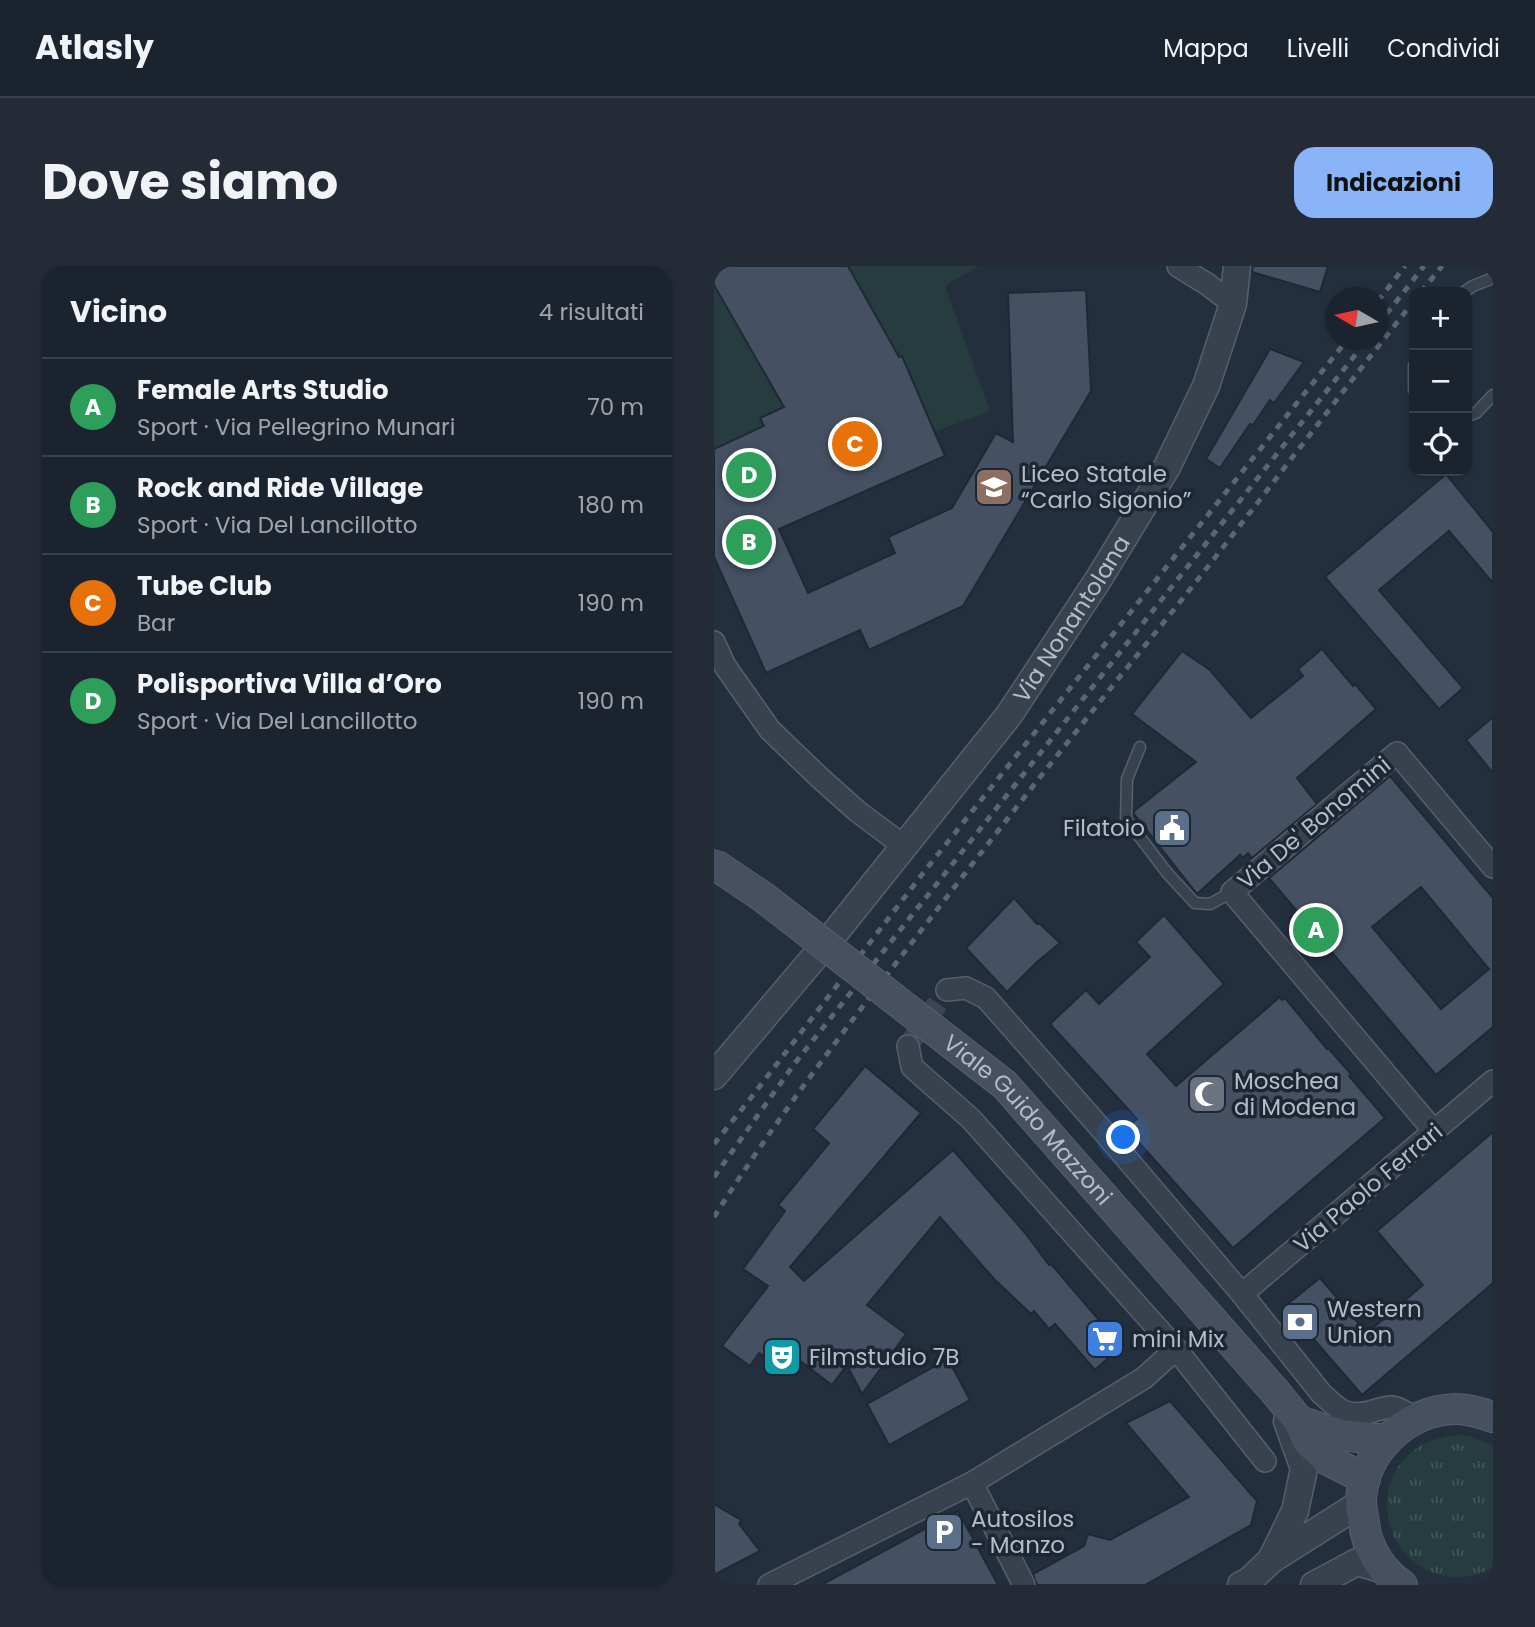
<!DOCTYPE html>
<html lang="it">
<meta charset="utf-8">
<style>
body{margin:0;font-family:Poppins,sans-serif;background:#242b36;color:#f1f3f6}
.controls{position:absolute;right:21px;top:21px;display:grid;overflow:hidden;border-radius:14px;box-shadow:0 2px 5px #0004}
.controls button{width:63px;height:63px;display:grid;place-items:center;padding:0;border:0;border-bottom:2px solid #39404a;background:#1b232e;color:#f1f3f6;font:35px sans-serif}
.compass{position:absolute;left:611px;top:21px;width:63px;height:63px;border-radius:50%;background:#1b232e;box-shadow:0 2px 5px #0004;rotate:279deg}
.you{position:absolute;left:410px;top:872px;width:24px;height:24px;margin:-18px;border:5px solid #fff;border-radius:50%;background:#1a73e8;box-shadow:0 0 0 10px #1a73e833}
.badge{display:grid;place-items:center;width:46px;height:46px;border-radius:50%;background:#8ab4f8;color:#fff;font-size:23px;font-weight:700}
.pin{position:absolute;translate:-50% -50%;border:4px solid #fff;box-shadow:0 2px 7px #0006}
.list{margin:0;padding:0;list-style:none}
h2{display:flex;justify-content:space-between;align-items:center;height:91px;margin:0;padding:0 28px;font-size:30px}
h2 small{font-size:23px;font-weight:400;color:#a0a4aa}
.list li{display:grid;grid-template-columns:46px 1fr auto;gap:21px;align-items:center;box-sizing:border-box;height:98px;padding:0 28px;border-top:2px solid #39404a}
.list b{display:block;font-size:26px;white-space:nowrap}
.list p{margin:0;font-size:23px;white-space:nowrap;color:#a0a4aa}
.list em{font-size:23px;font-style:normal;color:#a0a4aa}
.icon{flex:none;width:38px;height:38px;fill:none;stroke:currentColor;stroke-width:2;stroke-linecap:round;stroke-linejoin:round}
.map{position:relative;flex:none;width:779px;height:1319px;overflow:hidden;border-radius:21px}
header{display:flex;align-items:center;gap:42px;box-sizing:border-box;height:98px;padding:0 35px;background:#1b232e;border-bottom:2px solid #39404a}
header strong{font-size:33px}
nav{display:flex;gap:38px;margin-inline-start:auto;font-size:24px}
.intro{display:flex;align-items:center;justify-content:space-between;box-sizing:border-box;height:168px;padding:0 42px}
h1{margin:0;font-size:49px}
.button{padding:18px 32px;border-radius:21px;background:#8ab4f8;color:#111;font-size:24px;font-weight:700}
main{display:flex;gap:42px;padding:0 42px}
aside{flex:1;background:#1b232e;border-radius:21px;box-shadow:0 2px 5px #0004}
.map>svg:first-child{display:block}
</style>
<header>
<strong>Atlasly</strong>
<nav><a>Mappa</a><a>Livelli</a><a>Condividi</a></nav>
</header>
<div class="intro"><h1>Dove siamo</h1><a class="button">Indicazioni</a></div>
<main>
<aside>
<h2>Vicino<small>4 risultati</small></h2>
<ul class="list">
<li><span class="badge" style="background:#2e9e5b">A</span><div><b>Female Arts Studio</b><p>Sport · Via Pellegrino Munari</p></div><em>70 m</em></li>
<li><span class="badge" style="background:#2e9e5b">B</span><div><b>Rock and Ride Village</b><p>Sport · Via Del Lancillotto</p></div><em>180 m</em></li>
<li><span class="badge" style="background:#e8710a">C</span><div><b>Tube Club</b><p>Bar</p></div><em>190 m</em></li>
<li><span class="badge" style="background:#2e9e5b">D</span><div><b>Polisportiva Villa d’Oro</b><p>Sport · Via Del Lancillotto</p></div><em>190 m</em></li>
</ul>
</aside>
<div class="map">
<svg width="779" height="1319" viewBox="0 0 779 1319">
<defs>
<pattern id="grass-tufts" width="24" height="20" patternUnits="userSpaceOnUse" patternTransform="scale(1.75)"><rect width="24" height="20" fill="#263c3f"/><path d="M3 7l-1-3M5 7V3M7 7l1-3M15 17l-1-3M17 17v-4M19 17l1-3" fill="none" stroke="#435659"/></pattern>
</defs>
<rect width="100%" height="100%" fill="#242f3e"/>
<path fill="url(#grass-tufts)" d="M 742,1169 L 755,1170 L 779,1179 L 779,1301 C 766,1309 748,1313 733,1310 C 668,1300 651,1214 706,1180 C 718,1173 730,1171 742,1169 Z"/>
<polygon fill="#263c3f" points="0,0 265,0 231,20 276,145 220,166 187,90 46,152 89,252 65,263 116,377 52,407 0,291"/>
<g fill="#455162" stroke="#1f2835" stroke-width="2" fill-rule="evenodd">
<polygon points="0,0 134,0 185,91 188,90 231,190 65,263 94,327 181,287 174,271 238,242 282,167 299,176 294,27 372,24 377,125 249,340 155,384 146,364 52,407 0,291 0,183 50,160 46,152 70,141 0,19"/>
<polygon points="539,0 614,0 606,26 538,6"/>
<polygon points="556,83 590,96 560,137 556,134 539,159 536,158 506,202 492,193"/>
<polygon points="732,208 779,266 779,317 735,265 665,324 749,422 725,443 611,311"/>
<polygon points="608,383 639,420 641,418 662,443 583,512 603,538 538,592 534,587 529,592 526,589 483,628 420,548 420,545 482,496 418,448 468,385 496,404 537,452 589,410 584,403"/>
<polygon points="779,451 779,507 752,474"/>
<path d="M 676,510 L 779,632 L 779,761 L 722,809 L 555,612 ZM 707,621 L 775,703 L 727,743 L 658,661 Z"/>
<polygon points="300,632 323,658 325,657 346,677 323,696 293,726 252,682"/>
<polygon points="450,649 510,718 433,788 462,820 566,731 568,734 571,732 613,783 614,782 637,808 635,810 671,852 519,982 412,862 423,853 336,758 372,724 385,738 436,691 422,676"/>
<polygon points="151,800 207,847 76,1001 90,1015 239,884 312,968 335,999 337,998 403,1075 404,1083 381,1104 341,1058 335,1063 320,1045 317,1048 280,1013 226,951 153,1039 192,1068 148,1128 133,1099 118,1119 78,1089 68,1102 45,1087 36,1100 8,1080 54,1020 29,1003 71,945 64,939 115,877 99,863"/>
<polygon points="779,866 779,1017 648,1129 571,1040 606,1012 653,1067 709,1019 663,965"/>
<polygon points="234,1093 256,1134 175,1179 153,1138"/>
<polygon points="456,1135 543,1235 537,1259 431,1319 323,1319 319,1308 370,1280 374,1268 396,1274 475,1231 412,1157"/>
<polygon points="0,1238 27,1254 25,1258 46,1285 0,1309"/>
<polygon points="244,1245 284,1319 107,1319 146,1298"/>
</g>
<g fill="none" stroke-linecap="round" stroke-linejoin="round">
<polyline stroke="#3a4453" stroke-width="21" stroke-dasharray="21 10" stroke-linecap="butt" points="194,780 233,724"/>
<defs>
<g id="service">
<polyline points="750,26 759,20 779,12"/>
<polyline points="700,99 700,124"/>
<polyline points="753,150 762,147 779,129"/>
<polyline points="426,481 413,513 412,553 454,608 481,637 496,638 518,626"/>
</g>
<g id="minor">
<polyline points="464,0 493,18 519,38"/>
<polyline points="0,376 11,400 56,464 106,512 143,545 191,581"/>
<path d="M 233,724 L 252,722 L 272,732 L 390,866 L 528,1028 L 607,1127 C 624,1143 631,1152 656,1146 C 663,1144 670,1141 678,1141 C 687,1142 695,1149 703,1153"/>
<polyline points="194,780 198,801 257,853 462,1083 551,1195"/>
<polyline points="720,865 518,626 683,487 779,601"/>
<polyline points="528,1028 779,815"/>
<polyline points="258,1217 310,1319"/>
<polyline points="55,1319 258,1217 430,1112 462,1083"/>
</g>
<g id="tertiary">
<path id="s1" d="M 0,810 L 120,668 L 295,449 L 384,314 L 453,201 L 492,120 L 519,38 L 523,0"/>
<polyline points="557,1294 581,1245 590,1203 573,1155"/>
<polyline points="527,1319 535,1315 557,1294 647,1237"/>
<polyline points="600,1319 643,1296 671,1304"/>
</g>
<g id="secondary">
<polyline points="563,1128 585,1155 594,1175 614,1194 651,1213"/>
<polyline points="585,1155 626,1169 673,1174"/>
<path d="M 688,1319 C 667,1305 653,1282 650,1257 C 649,1250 647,1242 647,1235 C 649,1185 692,1144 742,1143 C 755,1143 767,1147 779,1151"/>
</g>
</defs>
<use href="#service" stroke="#565f6c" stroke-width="13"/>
<use href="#minor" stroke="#565f6c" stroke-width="24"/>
<use href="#tertiary" stroke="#565f6c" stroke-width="29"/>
<use href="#secondary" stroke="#565f6c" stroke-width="32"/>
<use href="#service" stroke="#38414e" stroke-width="10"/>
<use href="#minor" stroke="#38414e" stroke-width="21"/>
<use href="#tertiary" stroke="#38414e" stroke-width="26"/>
<use href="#secondary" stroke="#465061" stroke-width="30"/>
<g stroke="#5a6575" stroke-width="5" stroke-dasharray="7 7" stroke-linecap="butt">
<polyline points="707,26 728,0"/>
<polyline points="664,35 691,0"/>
<polyline points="664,59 710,0"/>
<polyline points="0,878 36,833 213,602 633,74"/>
<polyline points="0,911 81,797 653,74"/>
<path d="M 0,951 C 57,861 121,776 186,692 C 267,586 349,481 433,377 C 524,265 610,148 700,35"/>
</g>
<defs>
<g id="secondary-bridge">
<path id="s2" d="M 0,598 L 49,631 L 291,819 L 563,1128"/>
</g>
</defs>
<use href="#secondary-bridge" stroke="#565f6c" stroke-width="32" stroke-linecap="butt"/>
<use href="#secondary-bridge" stroke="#465061" stroke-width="30"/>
</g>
<defs>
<symbol id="school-square" viewBox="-11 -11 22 22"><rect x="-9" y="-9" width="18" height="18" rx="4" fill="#8d6e63" stroke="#1d2633"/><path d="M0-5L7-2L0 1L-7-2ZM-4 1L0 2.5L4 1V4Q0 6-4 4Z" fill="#fff"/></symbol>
<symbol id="civic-square" viewBox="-11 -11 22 22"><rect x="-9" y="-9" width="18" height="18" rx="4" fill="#5c6f8a" stroke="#1d2633"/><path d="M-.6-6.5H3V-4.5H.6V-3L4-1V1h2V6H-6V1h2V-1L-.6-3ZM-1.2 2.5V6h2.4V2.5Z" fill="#fff"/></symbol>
<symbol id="mosque-square" viewBox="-11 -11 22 22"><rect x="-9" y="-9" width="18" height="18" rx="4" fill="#6b7280" stroke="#1d2633"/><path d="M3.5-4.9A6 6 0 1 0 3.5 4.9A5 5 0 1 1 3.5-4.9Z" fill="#fff"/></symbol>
<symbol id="bank-square" viewBox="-11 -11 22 22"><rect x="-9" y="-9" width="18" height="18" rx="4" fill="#5c6f8a" stroke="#1d2633"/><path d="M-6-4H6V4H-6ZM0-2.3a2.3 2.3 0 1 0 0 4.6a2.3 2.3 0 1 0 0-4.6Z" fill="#fff"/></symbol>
<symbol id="supermarket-square" viewBox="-11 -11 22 22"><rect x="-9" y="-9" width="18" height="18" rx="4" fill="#3f7fe0" stroke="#1d2633"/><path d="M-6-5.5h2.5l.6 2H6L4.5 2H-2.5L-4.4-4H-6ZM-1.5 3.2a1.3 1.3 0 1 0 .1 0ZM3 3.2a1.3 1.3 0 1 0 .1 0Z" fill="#fff"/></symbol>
<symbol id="theatre-square" viewBox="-11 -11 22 22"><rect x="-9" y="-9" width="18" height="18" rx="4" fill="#0f9aa8" stroke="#1d2633"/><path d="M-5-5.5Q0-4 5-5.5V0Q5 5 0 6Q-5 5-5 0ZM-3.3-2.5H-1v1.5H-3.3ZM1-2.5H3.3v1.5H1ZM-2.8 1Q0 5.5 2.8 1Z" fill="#fff"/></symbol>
<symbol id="parking-square" viewBox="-11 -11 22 22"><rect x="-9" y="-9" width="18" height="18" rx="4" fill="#5c6f8a" stroke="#1d2633"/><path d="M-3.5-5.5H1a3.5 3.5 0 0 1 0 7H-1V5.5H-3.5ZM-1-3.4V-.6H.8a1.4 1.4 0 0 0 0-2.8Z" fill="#fff"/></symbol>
</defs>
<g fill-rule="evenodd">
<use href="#school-square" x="258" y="199" width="44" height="44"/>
<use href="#civic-square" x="436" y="540" width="44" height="44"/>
<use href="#mosque-square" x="471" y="806" width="44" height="44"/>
<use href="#bank-square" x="564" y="1034" width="44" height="44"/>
<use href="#supermarket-square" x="369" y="1051" width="44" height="44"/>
<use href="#theatre-square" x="46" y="1069" width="44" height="44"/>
<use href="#parking-square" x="208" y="1244" width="44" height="44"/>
</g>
<g text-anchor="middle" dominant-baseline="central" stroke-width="7" stroke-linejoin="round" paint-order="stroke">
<g font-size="23" fill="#b4bcc9" stroke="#1d2633" text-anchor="start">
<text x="307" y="208">Liceo Statale<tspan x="307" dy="26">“Carlo Sigonio”</tspan></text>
<text x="431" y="562" text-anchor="end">Filatoio</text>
<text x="520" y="815">Moschea<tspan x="520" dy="26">di Modena</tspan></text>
<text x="613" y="1043">Western<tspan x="613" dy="26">Union</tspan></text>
<text x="418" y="1073">mini Mix</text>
<text x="95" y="1091">Filmstudio 7B</text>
<text x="257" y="1253">Autosilos<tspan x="257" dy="26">- Manzo</tspan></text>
</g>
<g font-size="23" fill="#b4bcc9" stroke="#1d2633">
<text stroke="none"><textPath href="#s1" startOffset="581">Via Nonantolana</textPath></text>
<text transform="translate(600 557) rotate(-40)">Via De' Bonomini</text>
<text stroke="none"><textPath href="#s2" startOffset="406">Viale Guido Mazzoni</textPath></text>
<text transform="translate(654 922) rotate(-40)">Via Paolo Ferrari</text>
</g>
</g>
</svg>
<div class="controls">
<button>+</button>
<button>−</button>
<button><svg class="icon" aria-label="locate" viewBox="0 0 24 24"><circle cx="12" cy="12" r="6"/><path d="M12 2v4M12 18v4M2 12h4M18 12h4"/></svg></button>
</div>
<svg class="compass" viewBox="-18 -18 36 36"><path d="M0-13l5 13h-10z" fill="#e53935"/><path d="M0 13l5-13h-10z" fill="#a0a4aa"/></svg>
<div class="you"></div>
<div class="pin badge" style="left:602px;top:664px;background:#2e9e5b">A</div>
<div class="pin badge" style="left:35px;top:276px;background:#2e9e5b">B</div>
<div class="pin badge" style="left:141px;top:178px;background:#e8710a">C</div>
<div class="pin badge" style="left:35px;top:209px;background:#2e9e5b">D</div>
</div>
</main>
